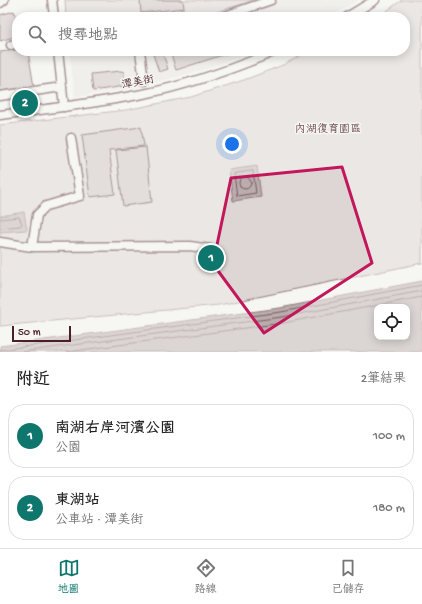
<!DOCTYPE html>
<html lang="zh-TW">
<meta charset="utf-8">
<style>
body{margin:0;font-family:"Gochi Hand","LXGW WenKai TC",sans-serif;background:#f2f2f2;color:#222}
.controls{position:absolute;right:12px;bottom:12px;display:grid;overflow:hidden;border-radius:8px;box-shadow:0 2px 10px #0003}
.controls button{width:36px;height:36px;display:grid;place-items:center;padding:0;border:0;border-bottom:1px solid #e0e0e0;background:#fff;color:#222;font:20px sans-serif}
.scale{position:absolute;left:12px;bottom:10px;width:59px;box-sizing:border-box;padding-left:4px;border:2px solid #4a1f2b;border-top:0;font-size:11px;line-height:14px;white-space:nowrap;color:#4a1f2b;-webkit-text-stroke:3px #f6f6f2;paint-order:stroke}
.you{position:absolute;left:232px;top:144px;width:14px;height:14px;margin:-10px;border:3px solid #fff;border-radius:50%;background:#1a73e8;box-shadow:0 0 0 6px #1a73e833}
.badge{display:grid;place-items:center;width:26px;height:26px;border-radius:50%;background:#0f766e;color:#fff;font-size:13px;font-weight:700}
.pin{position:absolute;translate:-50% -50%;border:2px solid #fff;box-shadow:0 1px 4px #0006}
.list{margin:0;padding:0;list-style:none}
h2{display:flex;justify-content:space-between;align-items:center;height:52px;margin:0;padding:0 16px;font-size:17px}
h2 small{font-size:13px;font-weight:400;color:#767676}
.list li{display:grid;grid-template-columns:26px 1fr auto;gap:12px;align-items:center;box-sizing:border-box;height:64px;margin:0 8px 8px;padding:0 8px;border:1px solid #e0e0e0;border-radius:16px}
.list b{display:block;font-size:15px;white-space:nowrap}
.list p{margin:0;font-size:13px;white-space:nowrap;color:#767676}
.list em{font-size:13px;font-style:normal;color:#767676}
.icon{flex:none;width:22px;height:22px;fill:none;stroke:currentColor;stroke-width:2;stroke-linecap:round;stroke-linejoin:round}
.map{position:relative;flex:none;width:422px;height:352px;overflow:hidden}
.search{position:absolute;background:#fff;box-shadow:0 2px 10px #0003;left:12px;right:12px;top:12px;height:44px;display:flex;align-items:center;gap:10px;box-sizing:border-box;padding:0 14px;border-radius:16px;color:#767676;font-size:15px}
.sheet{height:196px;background:#fff}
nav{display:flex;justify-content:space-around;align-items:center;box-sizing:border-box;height:56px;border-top:1px solid #e0e0e0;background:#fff;font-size:11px;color:#767676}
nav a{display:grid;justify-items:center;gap:2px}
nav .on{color:#0f766e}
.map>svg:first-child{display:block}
</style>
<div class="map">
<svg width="422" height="352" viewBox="0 0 422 352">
<rect width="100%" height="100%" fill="#f6f6f2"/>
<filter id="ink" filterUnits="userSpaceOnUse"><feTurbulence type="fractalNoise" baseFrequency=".025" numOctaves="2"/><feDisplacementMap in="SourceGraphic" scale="8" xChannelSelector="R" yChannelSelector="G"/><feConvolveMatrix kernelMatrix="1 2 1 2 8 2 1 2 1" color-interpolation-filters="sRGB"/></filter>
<g filter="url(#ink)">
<g fill="#e9e6e3">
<polygon points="64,0 358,0 329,17 66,17"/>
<polygon points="73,51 256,51 203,70 134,88 75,97 70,55"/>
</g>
<g fill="#ddd6d5" stroke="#947a80">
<polygon points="65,0 254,0 200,17 66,17"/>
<polygon points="402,0 422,0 422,263 219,305 0,326 0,125 126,110 191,97 244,80 283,65 309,51 405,51 405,17 378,17"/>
</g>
<g fill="#bbadae" stroke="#8e747a" fill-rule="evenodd">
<polygon points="257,166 261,197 233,201 229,170"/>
<polygon points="24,212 27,230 0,232 0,216"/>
<path d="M 422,281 L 422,351 L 420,352 L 0,352 L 0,346 L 280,308 ZM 377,307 L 407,307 L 407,337 L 377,337 Z"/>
</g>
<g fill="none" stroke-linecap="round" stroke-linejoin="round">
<g stroke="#77585f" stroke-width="1">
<polygon points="253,171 256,193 237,196 234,174"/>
<circle cx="245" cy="183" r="6"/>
<polyline points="0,219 19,217 22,224 20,226 0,228"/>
<polyline points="0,350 281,312 422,285"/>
<polyline points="21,352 282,317 422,291"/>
<polyline points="66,352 283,323 422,297"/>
</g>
</g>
<g fill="#ccc1c0" stroke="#4a1f2b">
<polygon points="140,0 183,0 184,8 141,13"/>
<polygon points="14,11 17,21 17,36 0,41 0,15"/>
<polygon points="17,50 28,51 34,87 0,91 0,52"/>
<polygon points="152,51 162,51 168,69 159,72"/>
<polygon points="170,51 235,51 176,70"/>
<polygon points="121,71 124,72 124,86 93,91 91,74"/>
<polygon points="141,127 144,146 109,150 115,194 90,197 82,135"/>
<polygon points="146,147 152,202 123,206 116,150"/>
</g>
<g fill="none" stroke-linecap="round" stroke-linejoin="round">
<defs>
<g id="minor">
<polyline points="52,0 54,17"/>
<polyline points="0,3 4,0"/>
<polyline points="222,17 271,0"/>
<polyline points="347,17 375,0"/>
<polyline points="11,45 17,43"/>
<polyline points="58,51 64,107"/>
<polyline points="140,51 144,81"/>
<polyline points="0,96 62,87"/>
<path d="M 0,115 C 49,109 99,103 148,93 C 192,84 235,68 276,51"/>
<polyline points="0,242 32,247 190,246 210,249"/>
<polyline points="32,247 37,215 46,206 80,196 71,138"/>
</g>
</defs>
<use href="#minor" stroke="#4a1f2b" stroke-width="11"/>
<use href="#minor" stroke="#f6f6f2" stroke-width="8"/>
</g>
</g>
<path d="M0 0H422V352H0ZM 342,167 L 372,263 L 264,333 L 213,264 L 231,178 Z" fill="#f6f6f2" fill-opacity=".55" fill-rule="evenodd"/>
<path fill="none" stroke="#c2185b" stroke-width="3" stroke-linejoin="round" d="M 342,167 L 372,263 L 264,333 L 213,264 L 231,178 Z"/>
<g text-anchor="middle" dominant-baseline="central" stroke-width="3" stroke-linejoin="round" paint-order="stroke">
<g font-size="11" fill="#4a1f2b" stroke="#f6f6f2">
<text transform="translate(138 83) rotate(-11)">潭美街</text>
</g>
<g font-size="11" fill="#6f4d56" stroke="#f6f6f2">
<text x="328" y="130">內湖復育園區</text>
</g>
</g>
</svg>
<div class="controls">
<button><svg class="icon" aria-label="locate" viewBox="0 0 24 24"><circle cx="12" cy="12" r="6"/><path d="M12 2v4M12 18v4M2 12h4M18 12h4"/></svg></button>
</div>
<div class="scale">50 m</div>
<div class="you"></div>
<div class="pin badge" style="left:211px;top:258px">1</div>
<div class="pin badge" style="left:25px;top:103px">2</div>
<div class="search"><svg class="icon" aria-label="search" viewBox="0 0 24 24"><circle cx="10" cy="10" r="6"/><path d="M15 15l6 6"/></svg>搜尋地點</div>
</div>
<section class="sheet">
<h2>附近<small>2筆結果</small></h2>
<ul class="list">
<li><span class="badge">1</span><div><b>南湖右岸河濱公園</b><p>公園</p></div><em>100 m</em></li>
<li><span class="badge">2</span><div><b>東湖站</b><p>公車站 · 潭美街</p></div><em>180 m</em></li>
</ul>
</section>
<nav>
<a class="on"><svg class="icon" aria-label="map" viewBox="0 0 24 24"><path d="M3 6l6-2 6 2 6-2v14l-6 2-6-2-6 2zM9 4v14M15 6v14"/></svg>地圖</a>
<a><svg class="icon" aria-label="directions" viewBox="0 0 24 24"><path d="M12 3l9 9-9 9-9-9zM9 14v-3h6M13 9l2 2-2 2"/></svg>路線</a>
<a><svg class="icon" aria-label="saved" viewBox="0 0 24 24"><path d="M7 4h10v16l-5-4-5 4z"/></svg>已儲存</a>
</nav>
